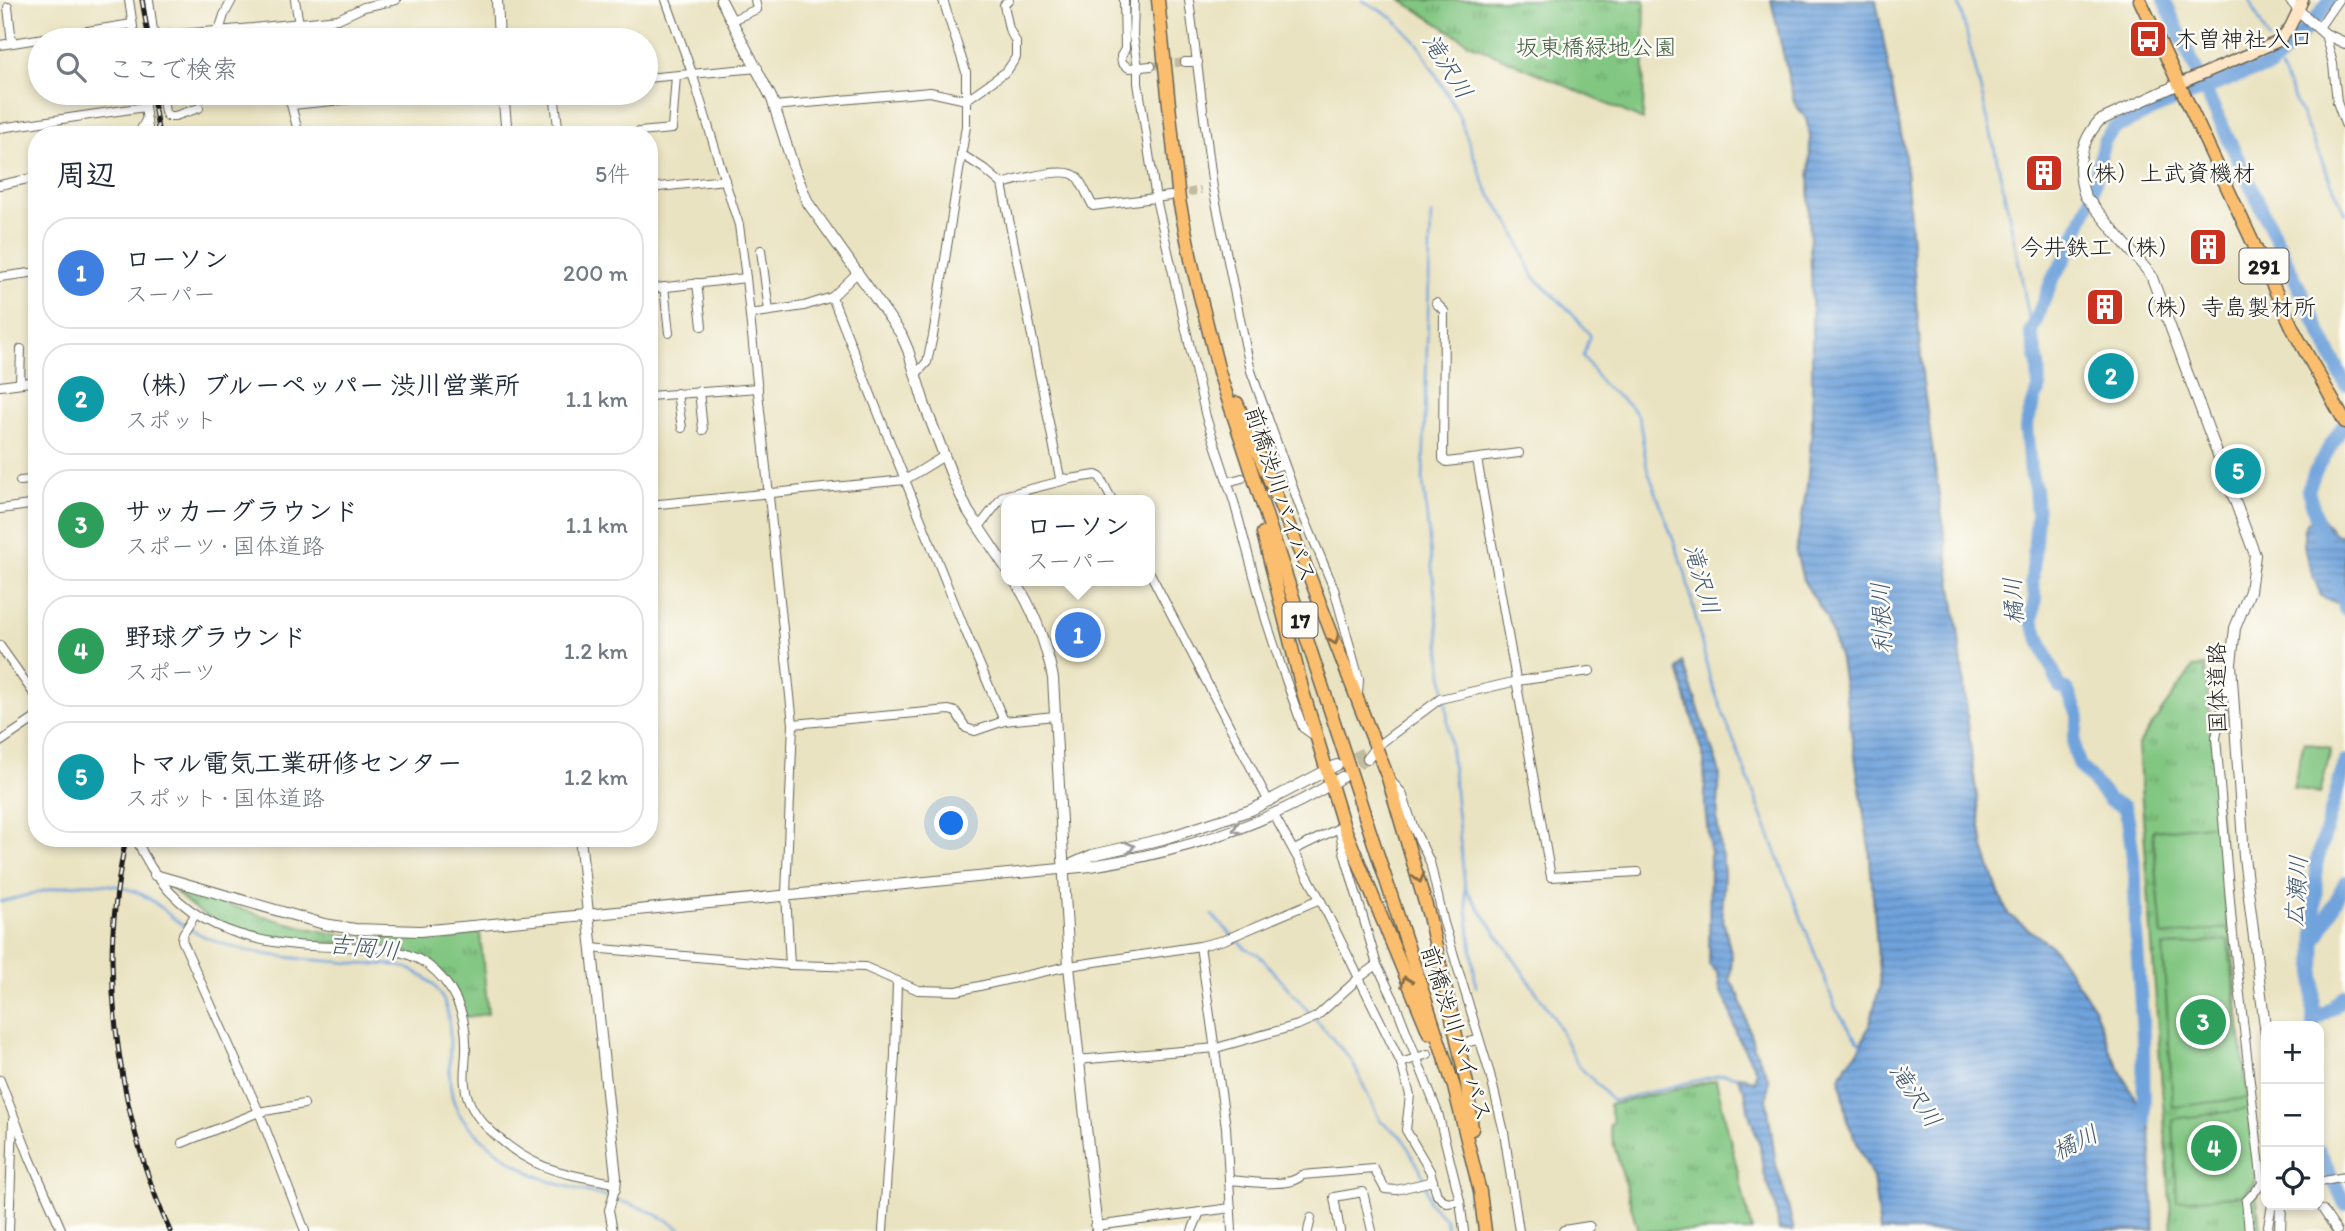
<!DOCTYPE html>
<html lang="ja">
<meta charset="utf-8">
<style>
body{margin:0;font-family:Itim,"Klee One",sans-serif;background:#f2f2f3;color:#1f2937}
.controls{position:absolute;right:21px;bottom:21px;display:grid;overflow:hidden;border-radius:14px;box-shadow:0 4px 10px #0003}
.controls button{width:63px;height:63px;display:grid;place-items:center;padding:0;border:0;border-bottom:2px solid #e0e1e3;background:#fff;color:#1f2937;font:35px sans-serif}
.you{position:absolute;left:952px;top:824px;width:24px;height:24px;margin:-18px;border:5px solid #fff;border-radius:50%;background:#1a73e8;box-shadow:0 0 0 10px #1a73e833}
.badge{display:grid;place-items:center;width:46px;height:46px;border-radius:50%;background:#c8321e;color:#fff;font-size:23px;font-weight:700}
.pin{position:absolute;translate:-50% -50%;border:4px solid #fff;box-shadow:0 2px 7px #0006}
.popup{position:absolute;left:1001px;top:495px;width:154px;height:91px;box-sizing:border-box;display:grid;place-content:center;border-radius:14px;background:#fff;filter:drop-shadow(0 2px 5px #0005);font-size:23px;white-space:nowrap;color:#747a83}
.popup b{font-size:26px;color:#1f2937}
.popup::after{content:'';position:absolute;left:50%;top:100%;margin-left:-14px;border:14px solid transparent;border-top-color:#fff}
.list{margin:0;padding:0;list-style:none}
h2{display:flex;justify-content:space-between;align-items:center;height:91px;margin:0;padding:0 28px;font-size:30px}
h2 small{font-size:23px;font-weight:400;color:#747a83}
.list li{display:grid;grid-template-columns:46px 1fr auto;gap:21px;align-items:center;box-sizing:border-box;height:112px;margin:0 14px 14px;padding:0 14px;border:2px solid #e0e1e3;border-radius:28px}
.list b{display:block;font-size:26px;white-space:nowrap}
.list p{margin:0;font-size:23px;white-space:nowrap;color:#747a83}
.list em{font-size:23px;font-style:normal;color:#747a83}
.icon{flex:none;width:38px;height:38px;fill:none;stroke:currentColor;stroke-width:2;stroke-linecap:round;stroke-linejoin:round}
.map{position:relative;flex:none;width:2345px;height:1231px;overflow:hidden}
.search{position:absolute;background:#fff;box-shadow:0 4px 10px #0003;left:28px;top:28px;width:630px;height:77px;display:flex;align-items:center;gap:18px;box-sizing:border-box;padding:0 24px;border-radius:38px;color:#747a83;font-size:26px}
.panel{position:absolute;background:#fff;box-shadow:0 4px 10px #0003;left:28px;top:126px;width:630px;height:721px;border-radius:28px}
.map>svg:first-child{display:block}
</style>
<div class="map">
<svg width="2345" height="1231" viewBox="0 0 2345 1231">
<defs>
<pattern id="grass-tufts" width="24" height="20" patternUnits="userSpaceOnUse" patternTransform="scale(1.75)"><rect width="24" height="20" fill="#81c681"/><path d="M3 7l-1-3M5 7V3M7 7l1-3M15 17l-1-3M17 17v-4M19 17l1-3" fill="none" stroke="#69a069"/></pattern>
<pattern id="water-rules" width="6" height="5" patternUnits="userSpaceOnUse" patternTransform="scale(1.75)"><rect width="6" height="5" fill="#70a3dc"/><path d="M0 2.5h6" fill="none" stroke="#5b84b2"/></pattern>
</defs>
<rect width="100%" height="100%" fill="#fdfcf7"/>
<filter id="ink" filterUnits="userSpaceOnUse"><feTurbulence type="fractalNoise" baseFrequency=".0143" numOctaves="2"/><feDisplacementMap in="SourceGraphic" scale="14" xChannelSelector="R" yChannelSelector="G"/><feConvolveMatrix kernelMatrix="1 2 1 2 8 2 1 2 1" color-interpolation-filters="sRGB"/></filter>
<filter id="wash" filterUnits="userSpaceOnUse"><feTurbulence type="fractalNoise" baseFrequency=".00686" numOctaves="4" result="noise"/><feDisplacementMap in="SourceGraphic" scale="28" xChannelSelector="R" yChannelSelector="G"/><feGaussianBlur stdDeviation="1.57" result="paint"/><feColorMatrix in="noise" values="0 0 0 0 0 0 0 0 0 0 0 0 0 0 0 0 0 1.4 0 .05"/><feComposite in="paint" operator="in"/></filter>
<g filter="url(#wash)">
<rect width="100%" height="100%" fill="#eae3c1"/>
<g fill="url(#grass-tufts)" stroke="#4e714e" stroke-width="2">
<polygon points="1401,0 1645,0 1643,120 1469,43"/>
<polygon points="2205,666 2260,1231 2172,1231 2138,745 2193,667"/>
<path d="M 175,888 C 232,905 293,929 352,936 C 395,941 437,937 480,933 L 488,1014 L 466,1017 C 457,989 451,979 426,964 C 418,959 411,953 402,950 C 371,937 333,945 300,943 C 254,939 207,926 174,890 Z"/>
<polygon points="1716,1080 1752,1231 1638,1231 1609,1127 1613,1120 1609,1105"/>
</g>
<g fill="#81c681" stroke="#4e714e" stroke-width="2">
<polygon points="2304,742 2331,749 2320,794 2293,788"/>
<polygon points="2217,824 2228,928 2162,936 2153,831"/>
<polygon points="2228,940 2248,1098 2173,1107 2163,947"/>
<polygon points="2249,1109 2257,1178 2243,1195 2177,1201 2173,1119"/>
</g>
<g fill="url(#water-rules)" stroke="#46607c" stroke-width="2">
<polygon points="1771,0 1876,0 1905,155 1923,383 1958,628 1972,761 1984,848 1999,893 2009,915 2052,946 2094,1007 2111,1053 2150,1126 2154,1231 1880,1231 1873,1178 1848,1123 1840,1077 1847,1063 1858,1052 1870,1023 1880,985 1869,847 1840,660 1826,617 1803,580 1796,552 1807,485 1812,428 1812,300 1809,215 1810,135 1806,119 1794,102"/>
<path d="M 2322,518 L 2334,534 L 2345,536 L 2345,599 L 2334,603 L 2321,596 C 2313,573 2297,547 2307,522 Z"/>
<polygon points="1683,662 1720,773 1717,821 1724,872 1722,915 1732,957 1730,980 1740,997 1754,1047 1769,1079 1767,1102 1776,1165 1786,1197 1794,1231 1779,1231 1775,1205 1763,1170 1760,1146 1749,1114 1745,1091 1737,1076 1745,1077 1755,1082 1756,1070 1737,1036 1729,1007 1720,990 1718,973 1709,965 1710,851 1705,808 1704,760 1678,669"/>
</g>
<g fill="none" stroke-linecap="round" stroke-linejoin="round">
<g stroke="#70a3dc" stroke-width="2.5">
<polyline points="1362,0 1392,17 1418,44 1457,111 1486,188 1513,229 1533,276 1573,314 1590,335 1583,356 1603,385 1630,406 1639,417 1647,468 1685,572 1710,679 1836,1009 1861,1045"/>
<path d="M 1958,0 C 1987,111 2013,223 2032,336"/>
<polyline points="2250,0 2269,41"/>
<polyline points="2281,69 2345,213"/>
<polyline points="1431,215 1423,480 1465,888 1553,1016 1578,1065 1613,1101 1724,1074 1737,1076"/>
<polyline points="1465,891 1476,987"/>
<path d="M 0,902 C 49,891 91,871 141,894 C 158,902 169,917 184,926"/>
<polyline points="1212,915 1245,948 1259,955 1352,1061 1380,1121 1402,1137 1424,1177 1429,1202 1445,1219 1447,1231"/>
<path d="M 190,929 C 241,959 305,958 361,964 C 376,965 396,963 409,969 C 481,999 428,1076 463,1119 C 481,1142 522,1171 549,1181 C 594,1196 645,1201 683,1231"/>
</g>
<g stroke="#70a3dc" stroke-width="14">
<polyline points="2164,0 2202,83"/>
<polyline points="2208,96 2345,384"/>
<polyline points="2322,538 2308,490 2314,474 2345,422"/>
<polyline points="2337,584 2345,609"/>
<polyline points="2318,937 2345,882"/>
<polyline points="2314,1020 2333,1008 2345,995"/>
<polyline points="2313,1026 2316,865 2345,762"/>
<polyline points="2136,1130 2144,1122 2143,1036 2136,931 2135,874 2128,819 2124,807 2110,801 2080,766 2075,752 2074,738 2079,717 2067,689 2060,687 2032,622 2035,597 2032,582 2037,515 2035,488 2030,470 2026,427 2035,398 2039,391 2038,364 2031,332 2052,280 2064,261 2091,199 2104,141 2113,129 2165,104 2246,73 2270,67 2320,14 2330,0"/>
<polyline points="2319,1151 2345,1204"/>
</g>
</g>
</g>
<g filter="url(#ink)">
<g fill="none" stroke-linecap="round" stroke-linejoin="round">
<g stroke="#c1bba0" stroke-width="8" stroke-dasharray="8 4" stroke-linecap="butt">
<polyline points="1151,66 1185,62"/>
<polyline points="1176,195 1201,190"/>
</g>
<g stroke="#c1bba0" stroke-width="10" stroke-dasharray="10 5" stroke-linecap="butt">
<polyline points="1341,764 1366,751"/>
<polyline points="1346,774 1368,758"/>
</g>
<defs>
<g id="minor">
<polyline points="129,0 135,40"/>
<polyline points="149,0 154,39"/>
<polyline points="666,0 692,73 732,204 739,225 746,278 793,724 786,894 790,965"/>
<polyline points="1124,0 1125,49 1121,56 1122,63 1129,68 1151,66"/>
<polyline points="1134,0 1133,36 1138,67 1138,83 1156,199 1206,417 1234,502 1266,620 1281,666 1303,728 1316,737"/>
<polyline points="1189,0 1213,188 1247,353 1251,371 1301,510 1334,589 1359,679 1358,694"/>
<polyline points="2289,0 2298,10"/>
<polyline points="8,7 12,43"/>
<polyline points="732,20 757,9 755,0"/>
<polyline points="2318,29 2338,0"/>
<polyline points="219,31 224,15 232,0"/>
<polyline points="2325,34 2333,64 2337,102 2345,124"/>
<polyline points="154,36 253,28 338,19 364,7 396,0"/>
<polyline points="292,40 299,24 295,0"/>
<polyline points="0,45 132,24"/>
<polyline points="1185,62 1198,62"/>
<polyline points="646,78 758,68"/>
<polyline points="143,93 149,135"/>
<polyline points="162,93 165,112 167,116 175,116 199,108"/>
<polyline points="288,93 299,135"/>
<polyline points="554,93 559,135"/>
<polyline points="292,105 413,93"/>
<polyline points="774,106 930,92 966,100 1007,71 1016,57 1016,42 1009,29 1004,5 1009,0"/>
<polyline points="0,128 145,107"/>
<polyline points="639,132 672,129 676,76"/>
<polyline points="138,135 146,120"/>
<polyline points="961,154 983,168 1002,184 1060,478 1070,479"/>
<path d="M 1002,184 C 1017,180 1066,165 1077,177 C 1083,185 1088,197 1093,206 L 1170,196"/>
<polyline points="0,185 37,177"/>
<polyline points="649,188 725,180"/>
<polyline points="761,250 769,311"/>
<polyline points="0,277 37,272"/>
<polyline points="697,283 702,326"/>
<polyline points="664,287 669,333"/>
<polyline points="649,289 746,278"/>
<polyline points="832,297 965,630 1004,721"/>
<polyline points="1436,303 1444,311 1443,459 1447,462 1519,453"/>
<polyline points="750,314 804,306 832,297 858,272"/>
<polyline points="916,374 927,362 933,336 966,126 966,72 943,0"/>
<polyline points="20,383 21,349"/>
<polyline points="0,386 37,381"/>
<polyline points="699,391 703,430"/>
<polyline points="677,393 682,428"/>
<polyline points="649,396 758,388"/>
<polyline points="1477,459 1551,877 1638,872"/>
<polyline points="1272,468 1284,464"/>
<polyline points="20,481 31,480 35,505"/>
<polyline points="1228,482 1242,478"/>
<polyline points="649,505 905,480 944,456"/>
<polyline points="0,509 37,504"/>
<polyline points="979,527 1003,496 1070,479 1096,475 1100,477 1112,500"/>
<polyline points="1150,573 1269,802"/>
<polyline points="0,646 37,698"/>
<polyline points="2229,674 2216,738 2233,935 2262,1184 2246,1201 2249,1231"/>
<polyline points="793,724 949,710 956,712 966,728 975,731 1004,721 1055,716"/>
<polyline points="0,742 37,717"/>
<polyline points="1377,746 1440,699 1517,681 1590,671"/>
<polyline points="1390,780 1402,793 1414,829 1430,862 1444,923 1490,1074 1504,1132 1519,1231"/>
<polyline points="1274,815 1320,899 1401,1063 1410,1095 1406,1130 1430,1171 1437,1195 1447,1203 1460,1201"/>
<polyline points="1342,825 1339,828 1344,852 1377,965 1394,1000 1438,1113 1460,1201 1464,1231"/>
<path d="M 136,838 C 173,927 247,946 336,947 C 366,947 402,946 428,965 C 452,983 466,1013 466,1043 C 467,1057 463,1071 465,1085 C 467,1104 477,1118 490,1130 C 531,1170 561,1173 614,1183"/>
<polyline points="1294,850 1339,828"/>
<polyline points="195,915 183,934 182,940 259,1112 305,1231"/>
<polyline points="1200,946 1226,1127 1232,1231"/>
<polyline points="591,948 790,965 865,967 918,990 957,991 1069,966 1200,946 1224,940 1320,899"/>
<polyline points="1468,1042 1479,1040"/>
<polyline points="1077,1060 1216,1048 1298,1025 1316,1017 1359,978 1377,965"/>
<polyline points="1401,1063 1428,1054"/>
<polyline points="0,1080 30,1158 62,1231"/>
<polyline points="182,1143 259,1112 304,1104"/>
<path d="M 1230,1180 C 1248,1181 1289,1189 1302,1175 L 1374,1169 L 1385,1189 L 1396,1190 L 1433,1181"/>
<polyline points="2319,1182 2345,1177"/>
<polyline points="2323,1210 2337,1231"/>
<polyline points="1096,1226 1231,1208"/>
<polyline points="9,1231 13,1120"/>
<polyline points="613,1231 609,1210 615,1189"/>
<polyline points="883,1231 895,1055 897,981"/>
<polyline points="1192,1231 1200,1212"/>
<polyline points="1308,1231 1311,1218"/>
<polyline points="1340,1231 1334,1197 1363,1192 1372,1231"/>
<polyline points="2267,1231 2272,1205"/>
</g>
<g id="tertiary">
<polyline points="497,0 499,40"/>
<polyline points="721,0 772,99 794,169 808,203 901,334 908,350 925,406 954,481 968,511 1006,568"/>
<polyline points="2298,10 2325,34 2345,43"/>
<path d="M 2179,84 L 2099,121 C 2080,143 2075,167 2085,196 L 2151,275 L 2255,555 L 2250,591 L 2235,628 L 2231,664 L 2244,857 L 2266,1035"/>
<polyline points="503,93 507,135"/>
<path d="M 1015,581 C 1034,610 1046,644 1053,678 L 1069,966 L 1097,1231"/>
<polyline points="1368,758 1377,746"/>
<polyline points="580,838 616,1177 615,1189"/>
<polyline points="1072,864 1092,855 1163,839 1251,810 1337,765"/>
<path d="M 155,875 L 324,924 L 355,929 L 420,931 L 1091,866 C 1180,852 1266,826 1342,777"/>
<polyline points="1564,1231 1589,1227"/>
<polyline points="2280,1231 2281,1205"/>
</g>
<polyline id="secondary" points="2179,84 2279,41 2290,27 2303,0"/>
<g id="trunk">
<polyline points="1158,0 1179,200 1192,264 1219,372 1454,1087 1480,1192 1485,1231"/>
<polyline points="2140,0 2295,333 2345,422"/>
<polyline points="1237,403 1300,552 1388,778 1429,916 1467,1084 1472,1129"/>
<polyline points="1263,533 1303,692 1343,824 1429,1033"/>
</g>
</defs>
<use href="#minor" stroke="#646256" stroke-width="10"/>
<use href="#tertiary" stroke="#646256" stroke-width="12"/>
<use href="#secondary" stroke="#646256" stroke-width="13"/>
<use href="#trunk" stroke="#646256" stroke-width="15"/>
<use href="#minor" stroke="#fff" stroke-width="8"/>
<use href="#tertiary" stroke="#fff" stroke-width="10"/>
<use href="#secondary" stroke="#fde5c5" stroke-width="10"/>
<use href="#trunk" stroke="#fabe6e" stroke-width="12"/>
<defs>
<g id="rail">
<polyline points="142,0 149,40"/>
<polyline points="152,93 159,135"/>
<path d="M 126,838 C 118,878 112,920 112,961 C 113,1053 132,1147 170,1231"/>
</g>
</defs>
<use href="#rail" stroke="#1c1c1c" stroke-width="5"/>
<use href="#rail" stroke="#fdfcf7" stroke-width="2.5" stroke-dasharray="8" stroke-linecap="butt"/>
</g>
<defs><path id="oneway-chevron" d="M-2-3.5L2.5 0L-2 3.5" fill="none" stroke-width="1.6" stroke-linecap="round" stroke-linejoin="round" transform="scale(1.75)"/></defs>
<g stroke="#8b6d45">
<use href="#oneway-chevron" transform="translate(1334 640) rotate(68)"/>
<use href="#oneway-chevron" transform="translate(1419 878) rotate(74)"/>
<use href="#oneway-chevron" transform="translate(1406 981) rotate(-111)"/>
</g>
<g stroke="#999">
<use href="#oneway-chevron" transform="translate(1237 829) rotate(161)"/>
<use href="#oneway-chevron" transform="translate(1130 847) rotate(-13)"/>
</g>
</g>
<defs>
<symbol id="bus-square" viewBox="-11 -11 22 22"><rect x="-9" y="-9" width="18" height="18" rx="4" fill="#c8321e" stroke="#fdfcf7"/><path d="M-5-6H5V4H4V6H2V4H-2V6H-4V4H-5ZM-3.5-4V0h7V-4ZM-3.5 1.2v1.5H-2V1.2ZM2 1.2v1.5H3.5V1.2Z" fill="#fff"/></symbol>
<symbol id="building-square" viewBox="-11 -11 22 22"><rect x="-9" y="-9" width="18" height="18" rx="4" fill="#c8321e" stroke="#fdfcf7"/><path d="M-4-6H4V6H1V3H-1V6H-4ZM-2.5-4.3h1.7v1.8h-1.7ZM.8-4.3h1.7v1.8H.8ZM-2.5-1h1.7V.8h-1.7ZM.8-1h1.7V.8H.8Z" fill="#fff"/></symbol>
</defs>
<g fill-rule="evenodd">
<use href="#bus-square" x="2126" y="17" width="44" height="44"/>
<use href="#building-square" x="2022" y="151" width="44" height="44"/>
<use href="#building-square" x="2186" y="225" width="44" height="44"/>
<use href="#building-square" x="2083" y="285" width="44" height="44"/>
</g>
<g text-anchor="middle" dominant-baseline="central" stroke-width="5" stroke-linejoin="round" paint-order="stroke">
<g fill="#fdfcf7" stroke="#605f5e" stroke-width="2">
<rect x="2239.5" y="248.5" width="49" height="35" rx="5"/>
<rect x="1282.5" y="602.5" width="35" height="35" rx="5"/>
</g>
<g font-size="21" font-weight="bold" fill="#1c1c1c">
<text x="2264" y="266">291</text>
<text x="1300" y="620">17</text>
</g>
<g font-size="23" fill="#1c1c1c" stroke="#fdfcf7" text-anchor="start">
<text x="2175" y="39">木曽神社入口</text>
<text x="2071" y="173">（株）上武資機材</text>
<text x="2181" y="247" text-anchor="end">今井鉄工（株）</text>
<text x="2132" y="307">（株）寺島製材所</text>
</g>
<g font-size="23" fill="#446044" stroke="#fdfcf7">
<text x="1596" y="47">坂東橋緑地公園</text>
</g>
<g font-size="23" fill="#1c1c1c" stroke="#fdfcf7">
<text transform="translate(1281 494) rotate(72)">前橋渋川バイパス</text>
<text transform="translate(2217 688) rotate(-91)">国体道路</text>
<text transform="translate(1457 1033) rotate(72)">前橋渋川バイパス</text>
</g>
<g font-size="24" font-style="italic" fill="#425972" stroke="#fdfcf7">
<text transform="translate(1448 66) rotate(58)">滝沢川</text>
<text transform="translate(1702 579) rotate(74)">滝沢川</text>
<text transform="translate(2013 601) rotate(-93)">橘川</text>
<text transform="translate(1881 618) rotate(-92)">利根川</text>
<text transform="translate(2296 891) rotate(-86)">広瀬川</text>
<text transform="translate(364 947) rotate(6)">吉岡川</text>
<text transform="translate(1916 1095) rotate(56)">滝沢川</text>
<text transform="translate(2075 1142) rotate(-26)">橘川</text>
</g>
</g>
</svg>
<div class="controls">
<button>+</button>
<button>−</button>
<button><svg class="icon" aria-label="locate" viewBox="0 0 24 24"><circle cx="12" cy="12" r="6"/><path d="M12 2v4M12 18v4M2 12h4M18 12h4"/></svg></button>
</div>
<div class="you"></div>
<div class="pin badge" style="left:1078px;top:635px;background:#3f7fe0">1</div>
<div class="popup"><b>ローソン</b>スーパー</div>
<div class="pin badge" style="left:2111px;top:376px;background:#0f9aa8">2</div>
<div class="pin badge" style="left:2203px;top:1022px;background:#2e9e5b">3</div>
<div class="pin badge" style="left:2214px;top:1148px;background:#2e9e5b">4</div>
<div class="pin badge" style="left:2238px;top:471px;background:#0f9aa8">5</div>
<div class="search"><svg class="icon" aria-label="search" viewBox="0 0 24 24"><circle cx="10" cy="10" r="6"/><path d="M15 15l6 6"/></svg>ここで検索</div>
<section class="panel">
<h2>周辺<small>5件</small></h2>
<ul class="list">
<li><span class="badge" style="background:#3f7fe0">1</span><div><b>ローソン</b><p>スーパー</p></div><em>200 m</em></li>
<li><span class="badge" style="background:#0f9aa8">2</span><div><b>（株）ブルーペッパー 渋川営業所</b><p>スポット</p></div><em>1.1 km</em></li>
<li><span class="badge" style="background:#2e9e5b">3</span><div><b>サッカーグラウンド</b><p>スポーツ · 国体道路</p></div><em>1.1 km</em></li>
<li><span class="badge" style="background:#2e9e5b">4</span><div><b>野球グラウンド</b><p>スポーツ</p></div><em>1.2 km</em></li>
<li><span class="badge" style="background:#0f9aa8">5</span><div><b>トマル電気工業研修センター</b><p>スポット · 国体道路</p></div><em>1.2 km</em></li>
</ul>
</section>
</div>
